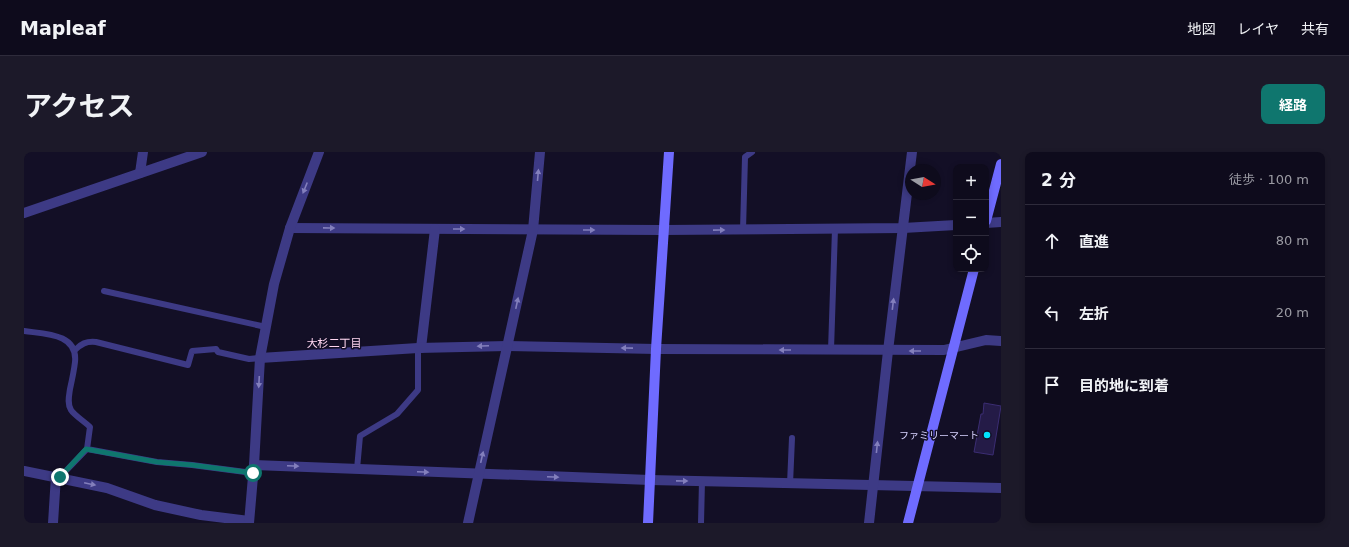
<!DOCTYPE html>
<html lang="ja">
<meta charset="utf-8">
<style>
body{margin:0;font-family:"DejaVu Sans","Noto Sans JP",sans-serif;background:#1c1929;color:#f1f3f6}
.controls{position:absolute;right:12px;top:12px;display:grid;overflow:hidden;border-radius:8px;box-shadow:0 2px 6px #0003}
.controls button{width:36px;height:36px;display:grid;place-items:center;padding:0;border:0;border-bottom:1px solid #2e2b3b;background:#0e0b1c;color:#f1f3f6;font:20px sans-serif}
.compass{position:absolute;left:881px;top:12px;width:36px;height:36px;border-radius:50%;background:#0e0b1c;box-shadow:0 2px 6px #0003;rotate:101deg}
.stop{position:absolute;width:12px;height:12px;margin:-9px;border:3px solid #0f766e;border-radius:50%;background:#fff}
.stop.end{background:#0f766e;border-color:#fff;box-shadow:0 1px 4px #0008}
.list{margin:0;padding:0;list-style:none}
h2{display:flex;justify-content:space-between;align-items:center;height:52px;margin:0;padding:0 16px;font-size:17px}
h2 small{font-size:13px;font-weight:400;color:#9b9ba3}
.list li{display:grid;grid-template-columns:26px 1fr auto;gap:12px;align-items:center;box-sizing:border-box;height:72px;padding:0 16px;border-top:1px solid #2e2b3b}
.list b{display:block;font-size:15px;white-space:nowrap}
.list em{font-size:13px;font-style:normal;color:#9b9ba3}
.icon{flex:none;width:22px;height:22px;fill:none;stroke:currentColor;stroke-width:2;stroke-linecap:round;stroke-linejoin:round}
.map{position:relative;flex:none;width:977px;height:371px;overflow:hidden;border-radius:8px}
header{display:flex;align-items:center;gap:24px;box-sizing:border-box;height:56px;padding:0 20px;background:#0e0b1c;border-bottom:1px solid #2e2b3b}
header strong{font-size:19px}
nav{display:flex;gap:22px;margin-inline-start:auto;font-size:14px}
.intro{display:flex;align-items:center;justify-content:space-between;box-sizing:border-box;height:96px;padding:0 24px}
h1{margin:0;font-size:28px}
.button{padding:10px 18px;border-radius:8px;background:#0f766e;color:#fff;font-size:14px;font-weight:700}
main{display:flex;gap:24px;padding:0 24px}
aside{flex:1;background:#0e0b1c;border-radius:8px;box-shadow:0 2px 6px #0003}
.map>svg:first-child{display:block}
</style>
<header>
<strong>Mapleaf</strong>
<nav><a>地図</a><a>レイヤ</a><a>共有</a></nav>
</header>
<div class="intro"><h1>アクセス</h1><a class="button">経路</a></div>
<main>
<div class="map">
<svg width="977" height="371" viewBox="0 0 977 371">
<rect width="100%" height="100%" fill="#130f26"/>
<polygon fill="#241b47" stroke="#3b2d73" points="960,251 977,254 969,303 950,300 957,262 959,262"/>
<g fill="none" stroke-linecap="round" stroke-linejoin="round">
<g stroke="#3d3a85" stroke-width="6">
<polyline points="719,78 721,5 728,0"/>
<polyline points="80,139 242,175"/>
<path d="M 0,179 C 20,182 54,181 51,210 C 50,219 48,228 46,237 C 45,244 43,252 47,258 C 50,263 61,270 66,275 L 63,297 L 133,310 L 168,313 L 229,321"/>
<path d="M 51,198 C 57,192 62,189 72,190 L 164,213 L 168,199 L 192,197 L 194,200 L 225,207 L 236,206"/>
<polyline points="807,198 811,77"/>
<polyline points="333,317 336,284 373,262 394,238 394,196"/>
<polyline points="36,325 63,297"/>
<polyline points="766,332 768,286"/>
<polyline points="677,371 678,329"/>
</g>
<g stroke="#3d3a85" stroke-width="10">
<polyline points="116,21 119,0"/>
<polyline points="0,61 178,0"/>
<polyline points="962,71 977,70"/>
<polyline points="266,76 639,78 879,76 932,73"/>
<polyline points="397,196 411,77"/>
<polyline points="236,206 394,196 483,194 632,197 920,198 962,188 977,189"/>
<polyline points="230,313 626,328 977,336"/>
<polyline points="0,319 83,336 131,353 177,363 225,369"/>
<polyline points="29,371 32,324"/>
<polyline points="225,371 230,313 236,206 250,132 266,76 295,0"/>
<polyline points="444,371 509,78 516,0"/>
<polyline points="845,371 864,199 888,0"/>
</g>
<g stroke="#6f6bff" stroke-width="10">
<polyline points="962,69 977,12"/>
<polyline points="624,371 632,197 645,0"/>
<polyline points="884,371 950,117"/>
</g>
</g>
<defs><path id="oneway-solid" d="M-6-.8H1V-3.2L6.5 0L1 3.2V.8H-6Z"/></defs>
<g fill="#837fbc">
<use href="#oneway-solid" transform="translate(514 23) rotate(-85)"/>
<use href="#oneway-solid" transform="translate(281 36) rotate(112)"/>
<use href="#oneway-solid" transform="translate(305 76) rotate(1)"/>
<use href="#oneway-solid" transform="translate(435 77)"/>
<use href="#oneway-solid" transform="translate(565 78)"/>
<use href="#oneway-solid" transform="translate(695 78) rotate(-1)"/>
<use href="#oneway-solid" transform="translate(493 151) rotate(-78)"/>
<use href="#oneway-solid" transform="translate(869 152) rotate(-83)"/>
<use href="#oneway-solid" transform="translate(459 194) rotate(178)"/>
<use href="#oneway-solid" transform="translate(603 196) rotate(-179)"/>
<use href="#oneway-solid" transform="translate(761 198) rotate(-180)"/>
<use href="#oneway-solid" transform="translate(891 199) rotate(180)"/>
<use href="#oneway-solid" transform="translate(235 230) rotate(93)"/>
<use href="#oneway-solid" transform="translate(853 295) rotate(-84)"/>
<use href="#oneway-solid" transform="translate(458 305) rotate(-77)"/>
<use href="#oneway-solid" transform="translate(269 314) rotate(2)"/>
<use href="#oneway-solid" transform="translate(399 320) rotate(2)"/>
<use href="#oneway-solid" transform="translate(529 325) rotate(2)"/>
<use href="#oneway-solid" transform="translate(658 329) rotate(1)"/>
<use href="#oneway-solid" transform="translate(66 332) rotate(12)"/>
</g>
<g fill="none" stroke-linecap="round" stroke-linejoin="round">
<polyline stroke="#0f766e" stroke-width="5" points="36,325 62,297 133,310 168,313 229,321"/>
</g>
<circle fill="#00e5ff" stroke="#130f26" stroke-width="1.5" cx="963" cy="283" r="4"/>
<g text-anchor="middle" dominant-baseline="central" stroke-width="3" stroke-linejoin="round" paint-order="stroke">
<g font-size="10" fill="#d9d4ff" stroke="#130f26" text-anchor="end">
<text x="955" y="283">ファミリーマート</text>
</g>
<g font-size="11" fill="#ffd6f0" stroke="#130f26">
<text x="310" y="191">大杉二丁目</text>
</g>
</g>
</svg>
<div class="controls">
<button>+</button>
<button>−</button>
<button><svg class="icon" aria-label="locate" viewBox="0 0 24 24"><circle cx="12" cy="12" r="6"/><path d="M12 2v4M12 18v4M2 12h4M18 12h4"/></svg></button>
</div>
<svg class="compass" viewBox="-18 -18 36 36"><path d="M0-13l5 13h-10z" fill="#e53935"/><path d="M0 13l5-13h-10z" fill="#9b9ba3"/></svg>
<div class="stop" style="left:229px;top:321px"></div>
<div class="stop end" style="left:36px;top:325px"></div>
</div>
<aside>
<h2>2 分<small>徒歩 · 100 m</small></h2>
<ul class="list">
<li><svg class="icon" aria-label="ahead" viewBox="0 0 24 24"><path d="M12 20V5M6 11l6-6 6 6"/></svg><div><b>直進</b></div><em>80 m</em></li>
<li><svg class="icon" aria-label="left" viewBox="0 0 24 24"><path d="M17 20v-9H6M10 6l-5 5 5 5"/></svg><div><b>左折</b></div><em>20 m</em></li>
<li><svg class="icon" aria-label="arrive" viewBox="0 0 24 24"><path d="M6 21V4h12l-3 4 3 4H6"/></svg><div><b>目的地に到着</b></div></li>
</ul>
</aside>
</main>
